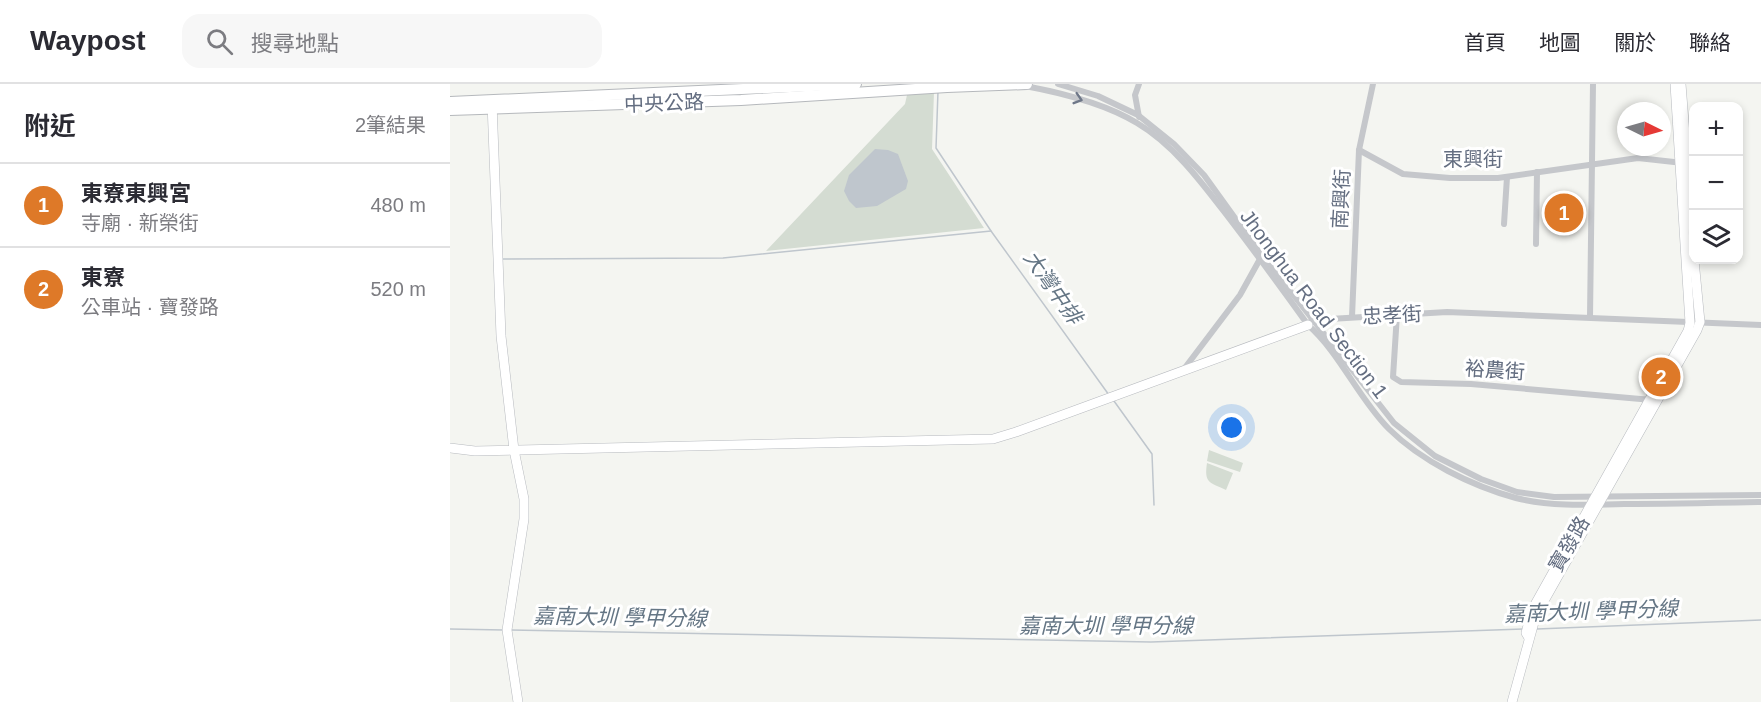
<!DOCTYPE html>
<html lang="zh-TW">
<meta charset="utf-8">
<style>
body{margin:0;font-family:Helvetica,"Noto Sans TC",sans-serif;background:#f7f7f7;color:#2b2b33}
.controls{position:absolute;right:18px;top:18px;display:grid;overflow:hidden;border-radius:12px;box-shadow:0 3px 9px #0003}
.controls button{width:54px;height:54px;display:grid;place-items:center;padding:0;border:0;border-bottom:2px solid #e1e1e2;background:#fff;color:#2b2b33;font:30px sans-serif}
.compass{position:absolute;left:1167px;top:18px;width:54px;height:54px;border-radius:50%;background:#fff;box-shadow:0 3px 9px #0003;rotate:95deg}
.you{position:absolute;left:782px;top:344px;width:21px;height:21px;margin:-15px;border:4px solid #fff;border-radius:50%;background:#1a73e8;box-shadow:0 0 0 9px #1a73e833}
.badge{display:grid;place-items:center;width:39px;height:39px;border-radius:50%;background:#de7928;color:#fff;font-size:20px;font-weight:700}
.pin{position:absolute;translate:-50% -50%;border:3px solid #fff;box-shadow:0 2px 6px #0006}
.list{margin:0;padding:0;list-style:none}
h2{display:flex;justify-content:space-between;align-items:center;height:78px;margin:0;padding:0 24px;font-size:26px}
h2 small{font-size:20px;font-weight:400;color:#7c7c81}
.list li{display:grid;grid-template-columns:39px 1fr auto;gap:18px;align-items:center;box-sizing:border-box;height:84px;padding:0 24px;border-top:2px solid #e1e1e2}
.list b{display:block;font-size:22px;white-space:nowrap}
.list p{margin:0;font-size:20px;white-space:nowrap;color:#7c7c81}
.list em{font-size:20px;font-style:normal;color:#7c7c81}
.icon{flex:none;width:33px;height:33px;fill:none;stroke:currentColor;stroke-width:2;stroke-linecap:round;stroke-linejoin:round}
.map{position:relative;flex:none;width:1311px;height:618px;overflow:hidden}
header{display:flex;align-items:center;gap:36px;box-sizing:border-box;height:84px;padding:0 30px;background:#fff;border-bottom:2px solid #e1e1e2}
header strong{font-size:28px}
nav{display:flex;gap:33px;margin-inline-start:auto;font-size:21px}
.search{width:420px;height:54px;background:#f7f7f7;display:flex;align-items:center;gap:15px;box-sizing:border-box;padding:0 21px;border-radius:18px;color:#7c7c81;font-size:22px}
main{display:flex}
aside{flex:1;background:#fff}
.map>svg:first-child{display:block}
</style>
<header>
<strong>Waypost</strong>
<div class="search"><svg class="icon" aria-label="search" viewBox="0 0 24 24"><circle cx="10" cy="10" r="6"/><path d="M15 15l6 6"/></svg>搜尋地點</div>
<nav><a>首頁</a><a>地圖</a><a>關於</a><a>聯絡</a></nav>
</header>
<main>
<aside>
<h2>附近<small>2筆結果</small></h2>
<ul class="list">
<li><span class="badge">1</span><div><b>東寮東興宮</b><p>寺廟 · 新榮街</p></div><em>480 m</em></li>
<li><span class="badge">2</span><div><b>東寮</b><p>公車站 · 寶發路</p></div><em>520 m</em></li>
</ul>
</aside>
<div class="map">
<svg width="1311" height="618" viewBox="0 0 1311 618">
<rect width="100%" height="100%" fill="#f4f5f1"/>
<g fill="#d4dcd2">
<polygon points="484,8 482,65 534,144 316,167 455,20 457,11"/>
<polygon points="759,366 793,379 790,388 757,377"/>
<path d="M 757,379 L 783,389 L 776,406 C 759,398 754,399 757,379 Z"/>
</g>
<polygon fill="#bfc6cd" points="425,65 438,66 448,70 458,97 456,105 427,122 406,124 399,117 394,107 399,91"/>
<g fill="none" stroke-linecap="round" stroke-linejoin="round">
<g stroke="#bfc6cd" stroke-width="1.5">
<polyline points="488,7 486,64 541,147 659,311"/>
<polyline points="53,175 273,174 541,147"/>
<polyline points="664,317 702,370 704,421"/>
<polyline points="0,545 54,546"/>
<polyline points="1087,545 1311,536"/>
<polyline points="61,546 701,558 1073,545"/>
</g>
<defs>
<g id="secondary">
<polyline points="1231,0 1244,164"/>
<polyline points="42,19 51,252 64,366 74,415 74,435 57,546 68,618"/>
<polyline points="0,364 25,367 543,355 566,348 858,241"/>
<polyline points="1079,554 1076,549 1082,526 1238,247 1240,239 1237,192 1225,0"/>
<polyline points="1062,618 1086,531 1247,246 1250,238 1244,176"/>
</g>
<g id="primary">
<polyline points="0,18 406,0"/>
<polyline points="0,26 291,16 497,3 577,0"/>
</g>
</defs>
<use href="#secondary" stroke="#b7babf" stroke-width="10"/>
<use href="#primary" stroke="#b5b8bc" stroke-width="12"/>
<g stroke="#c5c7cb" stroke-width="6">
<polyline points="608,0 648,12 688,31 724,60 754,91 808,166 944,339 985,372 1031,395 1067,408 1104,413 1311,411"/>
<path d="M 575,2 C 613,9 654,19 687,39 C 726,62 755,103 782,138 C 808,172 833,206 858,241 C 890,269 908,314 939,345 C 971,377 1022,402 1066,414 C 1101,423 1139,421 1174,420 C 1220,420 1265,419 1311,418"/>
<polyline points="689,33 685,11 689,0"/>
<polyline points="909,66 953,90 1000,94 1048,94 1188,74 1233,79"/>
<polyline points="1054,140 1057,93"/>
<polyline points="1086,160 1087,88"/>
<polyline points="947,230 943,293 951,298 1021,300 1202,316"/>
<polyline points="902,233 909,66 923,0"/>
<polyline points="1140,233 1143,0"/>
<polyline points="860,238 863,236 997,228 1311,241"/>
<polyline points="734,285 790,211 810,175"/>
</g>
<use href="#secondary" stroke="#fff" stroke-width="9"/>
<use href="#primary" stroke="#fff" stroke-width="10"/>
</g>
<defs><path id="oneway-chevron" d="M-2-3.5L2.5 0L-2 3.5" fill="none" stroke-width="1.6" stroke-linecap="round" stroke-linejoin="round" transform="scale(1.5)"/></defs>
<use stroke="#6e7788" href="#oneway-chevron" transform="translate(628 15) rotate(17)"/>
<g text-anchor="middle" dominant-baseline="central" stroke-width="6" stroke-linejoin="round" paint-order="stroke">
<g font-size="20" fill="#646e81" stroke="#fff">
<text transform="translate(214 19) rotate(-2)">中央公路</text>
<text x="1023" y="75">東興街</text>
<text transform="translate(891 115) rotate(-87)">南興街</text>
<text transform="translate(864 220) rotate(53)">Jhonghua Road Section 1</text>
<text transform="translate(942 231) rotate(-3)">忠孝街</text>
<text transform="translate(1045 286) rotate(4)">裕農街</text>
<text transform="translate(1119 460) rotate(-60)">寶發路</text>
</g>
<g font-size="21" font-style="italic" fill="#657685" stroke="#fff">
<text transform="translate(603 203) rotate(55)">大灣中排</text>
<text transform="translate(1141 527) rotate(-2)">嘉南大圳 學甲分線</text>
<text transform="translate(170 533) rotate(1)">嘉南大圳 學甲分線</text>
<text x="656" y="541">嘉南大圳 學甲分線</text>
</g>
</g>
</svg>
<div class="controls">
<button>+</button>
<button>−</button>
<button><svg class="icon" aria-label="layers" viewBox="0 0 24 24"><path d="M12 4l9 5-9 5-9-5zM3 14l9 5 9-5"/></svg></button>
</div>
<svg class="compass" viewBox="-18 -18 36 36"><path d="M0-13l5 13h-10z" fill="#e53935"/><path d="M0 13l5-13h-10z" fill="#7c7c81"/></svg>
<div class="you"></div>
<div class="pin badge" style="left:1114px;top:129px">1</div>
<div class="pin badge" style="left:1211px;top:293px">2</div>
</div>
</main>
